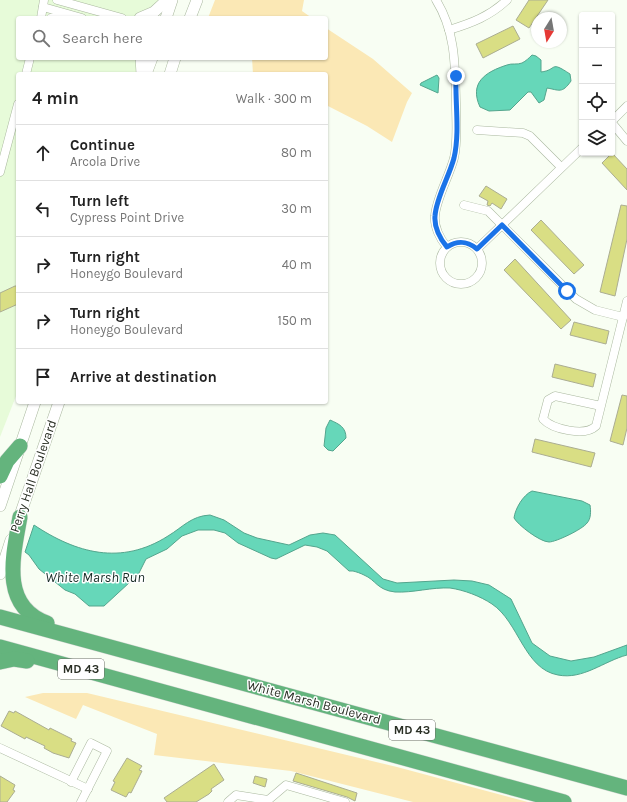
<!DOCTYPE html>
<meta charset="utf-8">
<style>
body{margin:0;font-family:Karla,sans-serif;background:#f6f6f6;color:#222}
.controls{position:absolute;right:12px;top:12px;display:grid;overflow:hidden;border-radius:4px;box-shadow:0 1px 3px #0004}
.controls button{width:36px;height:36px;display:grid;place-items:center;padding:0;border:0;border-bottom:1px solid #e0e0e0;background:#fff;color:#222;font:20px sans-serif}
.compass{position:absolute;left:531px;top:12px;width:36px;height:36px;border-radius:50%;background:#fff;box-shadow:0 1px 3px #0004;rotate:191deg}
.stop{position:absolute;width:12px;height:12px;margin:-9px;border:3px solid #1a73e8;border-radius:50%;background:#fff}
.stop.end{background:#1a73e8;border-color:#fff;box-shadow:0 1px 4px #0008}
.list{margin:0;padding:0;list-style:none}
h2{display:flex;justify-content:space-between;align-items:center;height:52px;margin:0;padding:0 16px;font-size:17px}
h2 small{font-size:13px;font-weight:400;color:#767676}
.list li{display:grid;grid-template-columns:26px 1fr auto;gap:12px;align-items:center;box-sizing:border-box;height:56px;padding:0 16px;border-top:1px solid #e0e0e0}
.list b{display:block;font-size:15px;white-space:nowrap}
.list p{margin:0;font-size:13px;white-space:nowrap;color:#767676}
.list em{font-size:13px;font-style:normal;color:#767676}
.icon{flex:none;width:22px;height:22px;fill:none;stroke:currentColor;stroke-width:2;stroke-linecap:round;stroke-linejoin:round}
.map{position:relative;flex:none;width:627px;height:802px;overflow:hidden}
.search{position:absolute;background:#fff;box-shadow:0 1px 3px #0004;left:16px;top:16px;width:312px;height:44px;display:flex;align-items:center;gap:10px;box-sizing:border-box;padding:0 14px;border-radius:4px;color:#767676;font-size:15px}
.panel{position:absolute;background:#fff;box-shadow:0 1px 3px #0004;left:16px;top:72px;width:312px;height:332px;border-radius:4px}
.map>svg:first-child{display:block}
</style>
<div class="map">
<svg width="627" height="802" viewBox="0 0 627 802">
<rect width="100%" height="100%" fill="#f8fef3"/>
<polygon fill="#e7fbd9" points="0,0 162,0 156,18 18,18 18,58 142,58 136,74 18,74 18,391 0,437"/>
<g fill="#fbe8b5">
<polygon points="215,0 304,0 302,11 312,18 208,18"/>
<polygon points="326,28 373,59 412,93 407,102 392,142 367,126 326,105 326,74 253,74 252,58 326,58"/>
<polygon points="43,693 87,693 397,767 528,802 413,802 291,771 154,755 157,734 83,705 76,719 25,697"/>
</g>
<g fill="#66d7b9" stroke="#54a58d">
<path d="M 532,55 L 536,56 L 541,60 L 541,72 C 558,70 549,60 570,74 L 571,81 C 562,94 559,90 547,88 L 544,100 L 539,103 L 531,92 L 528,92 L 510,110 L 489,111 L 480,107 C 469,83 485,72 507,65 C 512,63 517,65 522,63 C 526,61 529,58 532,55 Z"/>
<polygon points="437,75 439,78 438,93 420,85 421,83"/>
<path d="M 330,420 C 339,424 346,427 346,438 L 333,451 L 328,450 L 324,446 L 326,428 Z"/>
<path d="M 532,491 L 582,501 L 590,505 C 591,511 591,519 587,523 C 583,529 556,542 549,542 C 540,542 518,525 514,518 C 515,509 523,495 532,491 Z"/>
<path d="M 210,515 L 224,520 L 244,533 L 257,538 L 289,545 L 310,535 L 323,533 L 335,535 L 383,579 L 397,583 L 454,580 L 472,581 L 489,585 L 511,599 L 532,643 L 550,656 L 571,661 L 594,657 L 627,645 L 627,655 C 604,661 583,680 558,675 C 524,669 519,622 492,604 C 480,596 464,590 450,588 C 432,587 413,593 395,592 C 377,590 376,580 364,575 C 360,573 357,572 353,571 L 349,571 L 327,551 L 317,547 L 305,545 L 276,559 L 271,558 L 238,543 L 225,533 L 214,530 L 198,530 L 182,536 L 167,549 L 146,559 L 136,579 L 130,582 L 104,606 L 89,606 L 75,594 L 65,590 L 39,569 L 29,555 L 25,552 L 34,525 C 76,553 121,566 168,536 C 183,527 191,516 210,515 Z"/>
</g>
<g fill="#d9de84" stroke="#abad92">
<polygon points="529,0 548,0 529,28 516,20"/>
<polygon points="513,26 520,39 483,58 476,44"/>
<polygon points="612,153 627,169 627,190 602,163"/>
<polygon points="486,186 507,199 501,209 492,203 490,206 487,205 488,201 479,196"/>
<polygon points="621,205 627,206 627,239 615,296 600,292"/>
<polygon points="541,220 584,265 574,274 531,230"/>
<polygon points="515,259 571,320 561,329 504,270"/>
<polygon points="15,286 18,286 18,304 0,312 0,293"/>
<polygon points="574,322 609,331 606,344 570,335"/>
<polygon points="555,364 596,374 593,387 552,377"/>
<polygon points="622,395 627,396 627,428 623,445 610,441"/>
<polygon points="535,439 595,453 591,467 532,452"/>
<polygon points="9,711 14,713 15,711 49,730 50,728 72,739 71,741 76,743 69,758 53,753 44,748 45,746 26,737 25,739 1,726"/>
<polygon points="127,758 142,766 139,770 142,771 131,793 129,792 126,797 111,790 115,782 113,781"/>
<polygon points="214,764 224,780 211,789 212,791 209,794 196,802 167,802 164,798"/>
<polygon points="296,773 357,793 355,801 347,797 293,781"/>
<polygon points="0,776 15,785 13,790 15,791 7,802 0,802"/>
<polygon points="255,776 267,779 265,787 253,783"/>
</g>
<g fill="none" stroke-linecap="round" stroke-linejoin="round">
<defs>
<g id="street">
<polyline points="57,0 122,18"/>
<path d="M 436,0 C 456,32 455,67 456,103 C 456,122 458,141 454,158 C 449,177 436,199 435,216 C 434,227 440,239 447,247"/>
<polyline points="43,7 82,18"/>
<polyline points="41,18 44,0"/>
<polyline points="51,18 66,15"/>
<path d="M 449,30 C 472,23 490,16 507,0"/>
<polyline points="26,74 30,58"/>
<polyline points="612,121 627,106"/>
<polyline points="612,123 627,141"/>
<polyline points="477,130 523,133 530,136 561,167"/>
<polyline points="0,172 18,104"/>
<polyline points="464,205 488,211 576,299 595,310 623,317"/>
<circle cx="461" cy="263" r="21"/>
<polyline points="477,249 582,148"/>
<path d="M 601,406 L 555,396 L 548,400 L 543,419 C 552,429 585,437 596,426 L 627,301"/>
<polyline points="0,748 88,789"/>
<polyline points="71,782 91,743 107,751 81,802"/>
<polyline points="228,802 236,795 268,800"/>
<polyline points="266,802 286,785 345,802"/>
</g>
<g id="secondary">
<polyline points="140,18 154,12 167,0"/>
<polyline points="166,18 172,0"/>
<polyline points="190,18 197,0"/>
<polyline points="141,58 142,74"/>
<polyline points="146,74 152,58"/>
<polyline points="170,74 175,58"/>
<polyline points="0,506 35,402"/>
<polyline points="17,524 59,402"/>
<polyline points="0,574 11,540"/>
</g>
<g id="highway">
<polyline points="0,476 7,461 20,446"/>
<path d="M 20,517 C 13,556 0,606 47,623"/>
<polyline points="0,617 627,788"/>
<polyline points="0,647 564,802"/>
<polyline points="0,662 14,659 27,661"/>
</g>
</defs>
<use href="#street" stroke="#aab89f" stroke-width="9"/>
<use href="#secondary" stroke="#aab89f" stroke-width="12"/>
<use href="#highway" stroke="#d9dad8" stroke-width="16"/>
<use href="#street" stroke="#fff" stroke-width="8"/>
<use href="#secondary" stroke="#fff" stroke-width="11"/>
<use href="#highway" stroke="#64b47d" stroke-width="15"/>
</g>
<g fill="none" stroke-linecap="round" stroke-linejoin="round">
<path stroke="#1a73e8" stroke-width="5" d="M 456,76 C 455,103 460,132 454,158 C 449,177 436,198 435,216 C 434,227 440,239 447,247 C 458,240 467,241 477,249 L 502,225 L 567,291"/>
</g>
<g text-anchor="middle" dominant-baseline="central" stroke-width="3" stroke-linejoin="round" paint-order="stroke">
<g fill="#fff" stroke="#6a6d66" stroke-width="1">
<rect x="58" y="659" width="46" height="20" rx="3"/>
<rect x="389" y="720" width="46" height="20" rx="3"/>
</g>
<g font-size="12" font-weight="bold" fill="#2a2f25">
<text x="81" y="669">MD 43</text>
<text x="412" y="730">MD 43</text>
</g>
<g font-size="13" fill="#2a2f25" stroke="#fff">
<text transform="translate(33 476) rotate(-71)">Perry Hall Boulevard</text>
<text transform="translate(314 702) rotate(15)">White Marsh Boulevard</text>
</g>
<g font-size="14" font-style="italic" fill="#1a2e28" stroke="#fff">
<text x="95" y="577">White Marsh Run</text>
</g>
</g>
</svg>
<div class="controls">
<button>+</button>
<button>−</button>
<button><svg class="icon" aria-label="locate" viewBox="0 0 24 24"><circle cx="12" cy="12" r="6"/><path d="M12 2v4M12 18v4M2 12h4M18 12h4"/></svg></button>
<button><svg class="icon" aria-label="layers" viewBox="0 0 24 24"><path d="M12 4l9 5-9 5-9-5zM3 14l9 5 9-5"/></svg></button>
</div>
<svg class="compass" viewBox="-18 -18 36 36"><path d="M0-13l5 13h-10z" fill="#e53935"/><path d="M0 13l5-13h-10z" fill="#767676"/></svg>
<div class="stop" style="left:567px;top:291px"></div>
<div class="stop end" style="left:456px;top:76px"></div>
<div class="search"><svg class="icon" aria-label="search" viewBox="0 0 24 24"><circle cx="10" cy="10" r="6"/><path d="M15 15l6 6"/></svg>Search here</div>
<section class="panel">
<h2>4 min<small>Walk · 300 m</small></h2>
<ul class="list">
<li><svg class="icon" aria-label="ahead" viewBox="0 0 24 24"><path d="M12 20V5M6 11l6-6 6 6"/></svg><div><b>Continue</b><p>Arcola Drive</p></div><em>80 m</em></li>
<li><svg class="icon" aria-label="left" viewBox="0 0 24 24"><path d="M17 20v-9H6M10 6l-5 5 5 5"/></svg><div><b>Turn left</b><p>Cypress Point Drive</p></div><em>30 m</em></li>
<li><svg class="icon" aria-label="right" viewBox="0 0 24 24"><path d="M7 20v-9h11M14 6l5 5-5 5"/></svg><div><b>Turn right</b><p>Honeygo Boulevard</p></div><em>40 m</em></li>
<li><svg class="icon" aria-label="right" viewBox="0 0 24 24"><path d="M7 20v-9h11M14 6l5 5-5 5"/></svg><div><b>Turn right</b><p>Honeygo Boulevard</p></div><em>150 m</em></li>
<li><svg class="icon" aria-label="arrive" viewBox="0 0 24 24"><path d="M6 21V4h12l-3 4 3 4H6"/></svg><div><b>Arrive at destination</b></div></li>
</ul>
</section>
</div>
